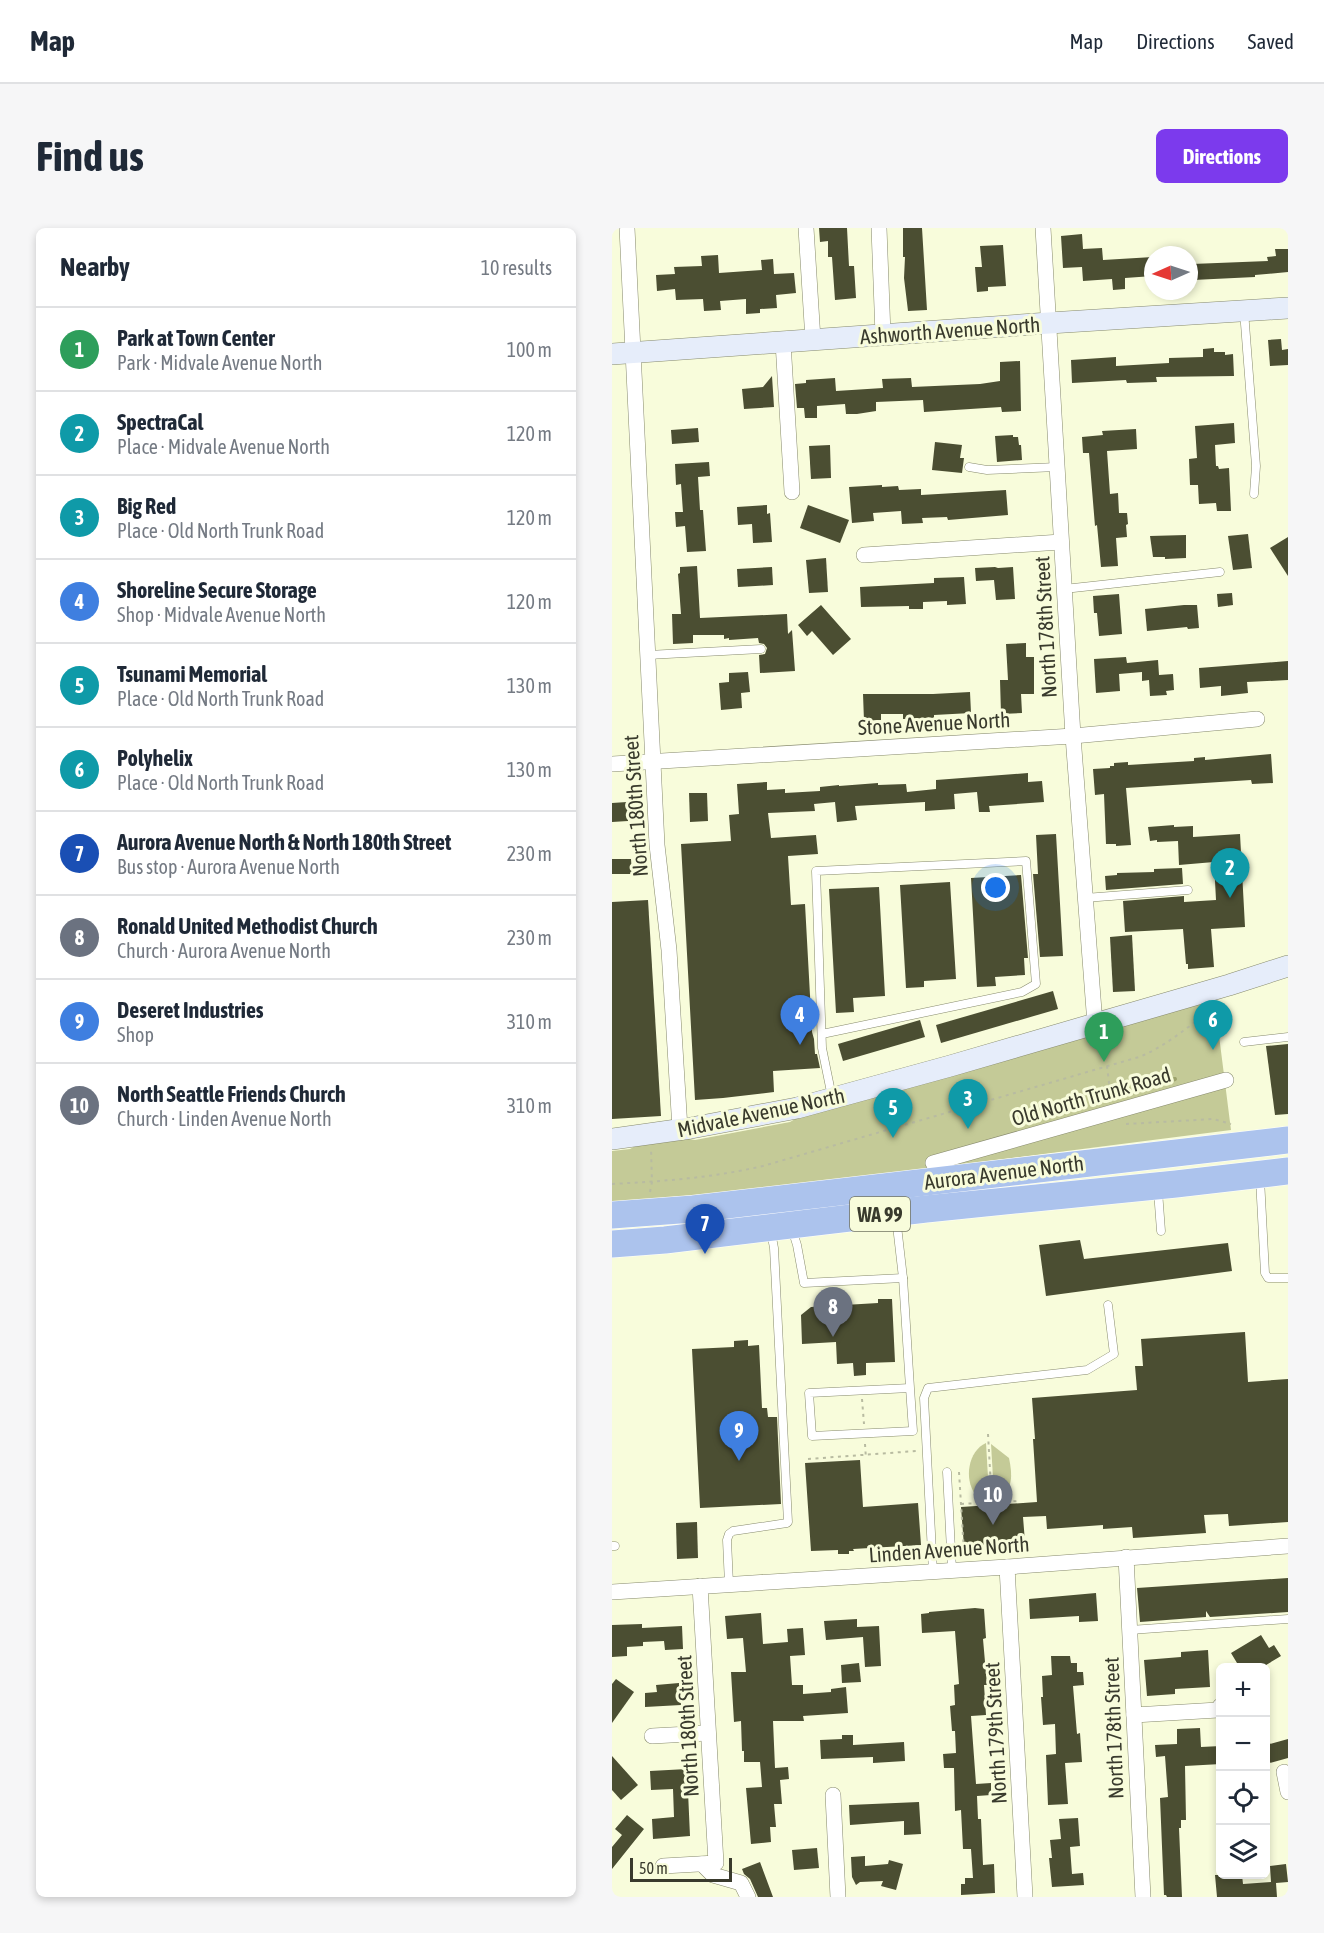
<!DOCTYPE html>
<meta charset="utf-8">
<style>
body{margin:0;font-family:"Asap Condensed",sans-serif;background:#f6f6f7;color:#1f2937}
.controls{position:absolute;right:18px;bottom:18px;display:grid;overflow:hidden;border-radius:9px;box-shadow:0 3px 9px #0003}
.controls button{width:54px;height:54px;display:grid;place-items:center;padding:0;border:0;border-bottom:2px solid #e0e1e3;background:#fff;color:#1f2937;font:30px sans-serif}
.compass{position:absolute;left:532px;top:18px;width:54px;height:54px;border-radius:50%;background:#fff;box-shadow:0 3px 9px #0003;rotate:267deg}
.scale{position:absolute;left:18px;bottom:15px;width:102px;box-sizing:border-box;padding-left:6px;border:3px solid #393a2d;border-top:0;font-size:16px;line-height:21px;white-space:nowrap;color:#393a2d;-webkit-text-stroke:4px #f8fcdb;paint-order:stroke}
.you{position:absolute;left:384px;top:660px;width:21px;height:21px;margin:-15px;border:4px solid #fff;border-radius:50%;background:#1a73e8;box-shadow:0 0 0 9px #1a73e833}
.badge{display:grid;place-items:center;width:39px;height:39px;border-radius:50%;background:#7c3aed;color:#fff;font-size:20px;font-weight:700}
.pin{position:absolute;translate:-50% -50px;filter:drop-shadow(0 2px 3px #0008)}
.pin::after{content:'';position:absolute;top:32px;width:21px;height:18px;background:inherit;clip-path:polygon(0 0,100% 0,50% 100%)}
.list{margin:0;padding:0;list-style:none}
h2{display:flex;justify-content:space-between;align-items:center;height:78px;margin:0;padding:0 24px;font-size:26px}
h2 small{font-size:20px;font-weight:400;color:#747a83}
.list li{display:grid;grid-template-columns:39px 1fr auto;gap:18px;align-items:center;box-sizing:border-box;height:84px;padding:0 24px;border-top:2px solid #e0e1e3}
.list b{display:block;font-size:22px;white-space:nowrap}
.list p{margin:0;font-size:20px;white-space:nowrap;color:#747a83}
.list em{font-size:20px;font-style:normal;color:#747a83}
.icon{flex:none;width:33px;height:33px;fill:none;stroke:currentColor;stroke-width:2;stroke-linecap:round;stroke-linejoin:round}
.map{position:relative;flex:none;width:676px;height:1669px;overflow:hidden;border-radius:9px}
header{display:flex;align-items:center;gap:36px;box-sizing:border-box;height:84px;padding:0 30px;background:#fff;border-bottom:2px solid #e0e1e3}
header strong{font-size:28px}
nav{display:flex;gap:33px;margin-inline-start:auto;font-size:21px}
.intro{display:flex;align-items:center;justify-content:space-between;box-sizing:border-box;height:144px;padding:0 36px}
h1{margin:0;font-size:42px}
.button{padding:15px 27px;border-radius:9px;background:#7c3aed;color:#fff;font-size:21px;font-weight:700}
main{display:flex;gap:36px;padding:0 36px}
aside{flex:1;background:#fff;border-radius:9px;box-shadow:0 3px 9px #0003}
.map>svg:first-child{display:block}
</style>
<header>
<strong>Map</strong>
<nav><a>Map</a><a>Directions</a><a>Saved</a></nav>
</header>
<div class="intro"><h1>Find us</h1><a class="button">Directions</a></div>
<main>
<aside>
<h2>Nearby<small>10 results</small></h2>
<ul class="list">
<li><span class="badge" style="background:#2e9e5b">1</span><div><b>Park at Town Center</b><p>Park · Midvale Avenue North</p></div><em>100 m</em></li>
<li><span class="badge" style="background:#0f9aa8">2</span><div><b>SpectraCal</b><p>Place · Midvale Avenue North</p></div><em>120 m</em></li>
<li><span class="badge" style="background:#0f9aa8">3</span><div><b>Big Red</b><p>Place · Old North Trunk Road</p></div><em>120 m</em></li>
<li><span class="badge" style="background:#3f7fe0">4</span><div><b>Shoreline Secure Storage</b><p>Shop · Midvale Avenue North</p></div><em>120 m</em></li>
<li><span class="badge" style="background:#0f9aa8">5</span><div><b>Tsunami Memorial</b><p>Place · Old North Trunk Road</p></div><em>130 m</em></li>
<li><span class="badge" style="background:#0f9aa8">6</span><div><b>Polyhelix</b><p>Place · Old North Trunk Road</p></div><em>130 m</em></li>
<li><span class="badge" style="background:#1a4fb4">7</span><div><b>Aurora Avenue North &amp; North 180th Street</b><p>Bus stop · Aurora Avenue North</p></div><em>230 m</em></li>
<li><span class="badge" style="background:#6b7280">8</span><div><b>Ronald United Methodist Church</b><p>Church · Aurora Avenue North</p></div><em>230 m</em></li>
<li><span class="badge" style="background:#3f7fe0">9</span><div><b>Deseret Industries</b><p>Shop</p></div><em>310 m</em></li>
<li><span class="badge" style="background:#6b7280">10</span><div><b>North Seattle Friends Church</b><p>Church · Linden Avenue North</p></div><em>310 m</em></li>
</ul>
</aside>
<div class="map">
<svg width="676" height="1669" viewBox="0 0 676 1669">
<rect width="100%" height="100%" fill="#f8fcdb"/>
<g fill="#c4ca97">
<polygon points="602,768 619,902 167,960 0,974 0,923 18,921 31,914 65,909 83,912 178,894 193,885"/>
<path d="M 374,1215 L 377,1267 L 363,1266 C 352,1251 356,1223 374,1215 Z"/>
<path d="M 379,1216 L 397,1230 C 400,1245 403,1266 382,1267 Z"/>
</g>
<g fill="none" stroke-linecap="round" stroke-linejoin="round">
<polyline stroke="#9da36c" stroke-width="4" points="515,866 563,851"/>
</g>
<g fill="#4b4e32">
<polygon points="207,0 235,0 237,38 242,38 244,70 223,72 220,29 216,29 216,13 208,14"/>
<polygon points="291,0 310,0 315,82 296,83 292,50 293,29 291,29"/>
<polygon points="470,6 471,21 490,20 491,32 541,29 541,48 513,50 513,61 501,62 500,51 471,53 470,39 451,40 449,8"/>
<polygon points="391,17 394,58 376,59 376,63 365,64 363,39 370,39 368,18"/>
<polygon points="663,21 676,21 676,44 643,47 643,49 581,52 580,36 656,33 655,29 664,28"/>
<polygon points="106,27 107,45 150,42 149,32 161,31 162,46 182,45 184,65 164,67 165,80 148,81 148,85 134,86 134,71 108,73 109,82 92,83 91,71 64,72 63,61 45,63 44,47 63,46 62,39 90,38 89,28"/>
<polygon points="669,111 670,122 676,121 676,137 658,138 656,112"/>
<polygon points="602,120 602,124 613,124 613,127 621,126 622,148 544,149 545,154 515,155 514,152 460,155 459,132 504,129 504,138 557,135 557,130 591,129 591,121"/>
<polygon points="408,133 409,183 390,184 389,179 312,184 311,172 264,174 264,183 245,186 234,186 233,176 205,178 205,190 193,190 192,180 185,180 183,156 194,155 194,152 223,150 224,163 271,160 270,151 299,150 300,159 368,156 388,153 388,134"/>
<polygon points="160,148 162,179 132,181 130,161 151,159"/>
<polygon points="622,195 623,215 603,217 604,238 606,238 607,241 617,240 619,283 605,283 604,275 587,276 586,257 578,257 577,231 585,230 583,198"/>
<polygon points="86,200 87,214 60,216 59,202"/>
<polygon points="524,201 525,221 495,223 498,266 506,265 507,285 515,285 516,296 514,297 515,309 504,310 506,338 489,339 485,297 483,298 477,225 471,225 470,209 491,207 490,203"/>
<polygon points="401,207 401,209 406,209 407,217 409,217 410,232 385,234 383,208"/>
<polygon points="323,214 350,217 348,230 352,230 350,245 320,242"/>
<polygon points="218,217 219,250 199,251 197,218"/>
<polygon points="97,234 98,248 86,249 88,282 91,282 94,323 75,324 73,298 64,299 63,284 71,284 69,256 64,257 63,236"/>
<polygon points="270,257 270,259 286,258 287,262 309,261 309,267 394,262 396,287 336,292 335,289 310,290 311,295 290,296 289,283 261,285 262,293 240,295 237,259"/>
<polygon points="155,277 155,286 158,285 160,314 141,315 140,296 126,297 125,279"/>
<polygon points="196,277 237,292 228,315 188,300"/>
<polygon points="636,306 640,340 621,342 616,308"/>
<polygon points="574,307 574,330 553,331 553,329 541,329 538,308"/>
<polygon points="676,309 676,348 658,320"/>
<polygon points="214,330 216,364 197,365 194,332"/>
<polygon points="85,338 88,390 175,386 176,406 180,402 183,443 148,445 147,427 153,426 155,420 152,416 147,415 146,410 117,412 117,410 112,411 112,407 81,407 81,415 61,416 60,386 69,386 66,346 68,345 68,339"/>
<polygon points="160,339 161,357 126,359 125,341"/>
<polygon points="383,339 386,340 401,339 403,371 384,372 382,352 364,353 363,340"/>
<polygon points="352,349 354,376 335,377 335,373 311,374 311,381 297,381 297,378 249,379 248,359 322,355 322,350"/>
<polygon points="620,365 621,377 606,379 605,366"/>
<polygon points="507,366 510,406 487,408 485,385 482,385 481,368"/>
<polygon points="209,377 239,411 221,427 200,403 195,408 186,397"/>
<polygon points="572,377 585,377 587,400 576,401 575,399 535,403 533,381"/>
<polygon points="414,415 414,429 422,429 422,466 409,466 410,485 389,486 388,452 396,452 394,416"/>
<polygon points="514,429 515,435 546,432 547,447 561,446 562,462 554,463 555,467 538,468 537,452 530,453 530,444 507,446 508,463 484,465 482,431"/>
<polygon points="676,433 676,452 635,454 636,465 609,468 609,458 588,460 587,440"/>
<polygon points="136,444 138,464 129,465 130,480 109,482 107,455 117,454 117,445"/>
<polygon points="358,464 359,485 322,487 322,490 291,491 291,486 269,486 269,492 252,493 251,466 321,466"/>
<polygon points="659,526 661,555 640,556 639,552 514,560 519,617 504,618 504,616 494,616 492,566 483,567 481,541 498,540 498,538 502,538 502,535 516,534 516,537 582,533 582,530 593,529 593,532"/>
<polygon points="416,545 416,554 430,553 432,574 377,578 378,584 367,584 365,564 342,566 343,581 313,583 313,574 243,578 245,592 225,594 223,574 202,576 203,583 156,585 159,610 204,607 206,626 176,628 179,677 193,676 200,804 202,811 203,826 205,826 208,840 161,843 162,864 111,870 83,872 69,616 119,613 117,587 127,586 125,556 155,554 155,562 173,561 173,565 208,563 208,559 227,557 227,558 266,555 266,557 294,556 295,564 324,561 324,552"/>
<polygon points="77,565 95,565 96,593 78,594"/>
<polygon points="15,574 16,593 0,594 0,575"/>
<polygon points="562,597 562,599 581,598 581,609 628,606 633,699 599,701 602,739 576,741 576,736 574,736 571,701 513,704 511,673 572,668 572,674 604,672 602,634 567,637 566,613 545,614 545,612 538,613 536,599"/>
<polygon points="444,606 451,728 428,729 421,646 426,646 424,607"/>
<polygon points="0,631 19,631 20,646 0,646"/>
<polygon points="570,640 571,656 494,662 493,648 505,647 505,645 542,644 542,641"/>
<polygon points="409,647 416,730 412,730 413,747 383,749 384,758 365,759 359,650"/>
<polygon points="338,654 344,751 312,753 312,759 294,760 288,657"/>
<polygon points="267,659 273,768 241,770 242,784 224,785 217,661"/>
<polygon points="36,672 49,888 0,891 0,674"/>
<polygon points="520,707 523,763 501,764 498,709"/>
<polygon points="441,763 446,781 329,815 324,797"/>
<polygon points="308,792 313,809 231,833 226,816"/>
<polygon points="676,816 676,886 663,887 654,818"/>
<polygon points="468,1012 472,1031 616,1015 620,1043 434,1068 427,1017"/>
<polygon points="266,1071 280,1071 283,1134 254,1135 254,1147 242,1148 241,1135 225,1136 224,1114 190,1116 189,1087 199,1079 266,1075"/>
<polygon points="633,1104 636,1154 676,1151 676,1294 617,1298 616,1286 592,1287 594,1305 521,1310 520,1299 491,1301 491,1297 435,1301 434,1288 411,1289 413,1314 352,1318 349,1279 425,1274 421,1211 423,1211 420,1170 525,1162 523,1138 531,1138 529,1111"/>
<polygon points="136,1112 136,1118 147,1117 150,1180 155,1180 156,1189 165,1189 169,1276 88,1280 80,1121 122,1119 122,1113"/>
<polygon points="248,1232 251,1279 306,1275 309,1317 241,1321 242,1323 237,1323 237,1326 226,1326 226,1322 199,1323 193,1235"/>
<polygon points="85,1294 86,1330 65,1331 64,1295"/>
<polygon points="676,1350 676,1384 598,1389 594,1383 594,1389 528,1394 525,1360"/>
<polygon points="484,1365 486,1393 467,1394 467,1388 418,1391 417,1371"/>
<polygon points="363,1380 372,1381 374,1410 371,1411 375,1457 372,1457 374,1487 359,1488 364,1556 379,1555 379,1567 365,1568 366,1591 369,1591 371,1637 382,1636 383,1665 349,1667 349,1656 353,1656 353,1650 361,1650 359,1621 351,1621 349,1582 343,1583 342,1540 332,1540 331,1526 344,1525 343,1503 340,1503 338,1478 343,1477 342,1457 347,1456 343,1403 310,1405 309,1386 317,1385 317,1384"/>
<polygon points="149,1385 151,1416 176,1414 175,1401 191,1400 193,1427 178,1428 180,1457 191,1457 191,1466 219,1464 219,1461 234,1459 236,1485 191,1488 192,1493 161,1493 163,1540 176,1539 177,1551 168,1552 170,1576 162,1576 164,1599 158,1599 159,1614 139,1616 134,1560 150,1559 148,1534 132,1534 132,1523 130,1523 129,1493 122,1494 119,1444 134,1444 131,1410 115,1411 113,1388"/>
<polygon points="245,1391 245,1399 267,1398 269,1438 253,1439 251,1409 214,1412 212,1393"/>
<polygon points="30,1396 30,1400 70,1398 71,1421 53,1422 52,1413 31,1414 31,1418 15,1419 15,1428 0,1429 0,1397"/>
<polygon points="649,1407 657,1420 662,1417 669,1428 649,1440 628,1440 619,1425"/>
<polygon points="596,1422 598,1459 563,1461 563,1466 535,1468 532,1432 569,1429 569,1424"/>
<polygon points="439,1428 458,1428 459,1435 465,1435 465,1444 471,1444 472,1457 461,1458 465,1506 468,1505 470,1534 453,1535 456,1576 436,1577 434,1527 444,1526 443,1496 431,1497 429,1469 431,1469 430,1448 440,1447"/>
<polygon points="247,1435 249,1454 230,1455 229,1437"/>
<polygon points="4,1451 22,1464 0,1495 0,1456"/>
<polygon points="67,1455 69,1477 33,1479 33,1465 45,1464 44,1457"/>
<polygon points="588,1500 589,1519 609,1518 609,1536 573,1538 574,1592 569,1592 569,1600 567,1600 570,1669 555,1669 554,1667 552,1667 548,1570 556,1569 553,1528 544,1529 543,1517 565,1516 565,1501"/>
<polygon points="230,1507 241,1507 241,1517 292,1514 293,1533 261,1535 261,1529 209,1531 208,1512 230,1511"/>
<polygon points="676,1511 676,1530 654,1536 654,1517"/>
<polygon points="0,1528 26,1557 9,1572 0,1562"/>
<polygon points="75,1541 78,1608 41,1611 40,1591 62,1589 61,1561 39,1562 38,1543"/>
<polygon points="307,1574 309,1606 292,1607 292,1593 238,1597 237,1577"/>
<polygon points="15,1587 32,1601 0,1641 0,1619 10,1607 3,1601"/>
<polygon points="466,1590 468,1618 458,1619 460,1646 471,1645 472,1657 440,1659 437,1630 440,1630 438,1612 449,1611 447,1591"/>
<polygon points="205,1620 207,1640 182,1642 180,1622"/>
<polygon points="253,1628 253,1638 276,1636 277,1632 291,1636 284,1662 269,1658 271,1653 248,1654 244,1657 240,1649 239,1629"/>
<polygon points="148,1634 161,1669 146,1669 138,1651 132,1646 130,1641"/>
<polygon points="674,1636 676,1654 664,1655 665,1669 605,1669 603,1647 630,1647 631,1656 659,1654 658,1638"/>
</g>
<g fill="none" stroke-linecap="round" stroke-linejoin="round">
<defs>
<g id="lane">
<polyline points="632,83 644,238 642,266"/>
<polyline points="357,239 375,242 445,239"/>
<polyline points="452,361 608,344"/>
<polyline points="36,427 149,421"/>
<polyline points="473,670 576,662"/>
<polyline points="210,806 410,764 424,756 414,633 204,643 210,820 220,869"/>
<polyline points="632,814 676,809"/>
<polyline points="648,951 653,1045 656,1050 676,1050"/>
<polyline points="546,963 549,1003"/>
<polyline points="284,989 291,1050 298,1160 197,1165 200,1208 301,1203 298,1160"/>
<polyline points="180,1001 185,1017 192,1055 291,1050"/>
<polyline points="335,1244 340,1342"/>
<polyline points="0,1318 3,1318"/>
<polyline points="321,1344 312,1170 316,1160 475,1142 502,1126 496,1077"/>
<polyline points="117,1356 115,1312 117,1306 121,1303 175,1295 176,1294 162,1020 159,1004"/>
<polyline points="518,1402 676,1391"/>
</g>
<g id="street">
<polyline points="15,0 45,617 57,722 68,901"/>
<polyline points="194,0 201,112"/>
<polyline points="267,0 271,107"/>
<polyline points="431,0 461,508 483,796"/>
<polyline points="171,114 180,264"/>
<polyline points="252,327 449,314"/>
<polyline points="0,536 461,508 645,491"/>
<polyline points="321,935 614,852"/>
<polyline points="514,1329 531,1669"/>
<polyline points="395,1339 413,1669"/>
<polyline points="0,1364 395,1339 676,1318"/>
<polyline points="522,1487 606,1482 608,1478"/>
<polyline points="40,1508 96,1505"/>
<polyline points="672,1544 676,1564"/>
<polyline points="221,1567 226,1669"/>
<polyline points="90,1636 101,1647 129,1655 136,1669"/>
<polyline points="51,1638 104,1635 88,1358"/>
</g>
<g id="secondary">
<polyline points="0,126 437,95 676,80"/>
<polyline points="0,911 79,900 185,880 338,838 617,757 676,738"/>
</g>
<g id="highway">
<polyline points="0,987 81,981 676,912"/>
<polyline points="0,1016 53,1012 314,981 564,956 676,943"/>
</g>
</defs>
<use href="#lane" stroke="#878a6d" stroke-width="9"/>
<use href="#street" stroke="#878a6d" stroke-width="16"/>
<use href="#secondary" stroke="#878a6d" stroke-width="22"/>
<use href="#highway" stroke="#fff" stroke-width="28"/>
<g stroke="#b8bba1" stroke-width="2" stroke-dasharray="3 4.5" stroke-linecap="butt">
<polyline points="495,838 499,871"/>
<polyline points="514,896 601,891 619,896"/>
<path d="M 0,956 C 53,953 99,950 151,938 L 527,829 C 555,818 577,797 602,781"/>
<polyline points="38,964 40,954 39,921"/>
<polyline points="250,1171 252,1196"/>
<polyline points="376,1206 380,1277"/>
<polyline points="253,1216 254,1231"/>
<polyline points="196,1231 304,1223"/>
<polyline points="347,1244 352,1324"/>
<polyline points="349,1276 407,1273"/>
</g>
<use href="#lane" stroke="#fff" stroke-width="8"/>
<use href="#street" stroke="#fff" stroke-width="15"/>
<use href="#secondary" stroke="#e6edfa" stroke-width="21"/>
<use href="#highway" stroke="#acc3ed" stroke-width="27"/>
</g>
<g text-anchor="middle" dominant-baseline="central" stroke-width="6" stroke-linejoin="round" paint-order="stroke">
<rect fill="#f8fcdb" stroke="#727461" stroke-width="1.5" x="238" y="969" width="60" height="34" rx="4.5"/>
<g font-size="20" font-weight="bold" fill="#393a2d">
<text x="268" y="986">WA 99</text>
</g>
<g font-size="21" fill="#393a2d" stroke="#f8fcdb">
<text transform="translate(338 102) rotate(-4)">Ashworth Avenue North</text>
<text transform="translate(433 399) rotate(-93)">North 178th Street</text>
<text transform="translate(322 495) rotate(-3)">Stone Avenue North</text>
<text transform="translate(23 578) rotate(-94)">North 180th Street</text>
<text transform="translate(479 868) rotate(-16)">Old North Trunk Road</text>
<text transform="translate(149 884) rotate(-12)">Midvale Avenue North</text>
<text transform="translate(392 944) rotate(-7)">Aurora Avenue North</text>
<text transform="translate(337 1321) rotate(-4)">Linden Avenue North</text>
<text transform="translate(75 1498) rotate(-93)">North 180th Street</text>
<text transform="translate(501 1500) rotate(-92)">North 178th Street</text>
<text transform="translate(383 1505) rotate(-93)">North 179th Street</text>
</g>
</g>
</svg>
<div class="controls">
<button>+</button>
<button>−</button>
<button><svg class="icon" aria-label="locate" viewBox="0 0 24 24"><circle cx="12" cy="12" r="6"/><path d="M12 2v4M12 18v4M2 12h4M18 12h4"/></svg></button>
<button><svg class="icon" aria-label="layers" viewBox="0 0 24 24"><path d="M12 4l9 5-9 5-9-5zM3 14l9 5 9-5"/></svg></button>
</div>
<svg class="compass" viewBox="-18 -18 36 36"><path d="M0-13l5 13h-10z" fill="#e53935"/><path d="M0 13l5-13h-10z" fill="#747a83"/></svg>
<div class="scale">50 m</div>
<div class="you"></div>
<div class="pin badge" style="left:492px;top:834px;background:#2e9e5b">1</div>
<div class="pin badge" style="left:618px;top:670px;background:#0f9aa8">2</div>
<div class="pin badge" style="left:356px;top:901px;background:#0f9aa8">3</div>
<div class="pin badge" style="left:188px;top:817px;background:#3f7fe0">4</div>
<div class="pin badge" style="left:281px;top:910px;background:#0f9aa8">5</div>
<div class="pin badge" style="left:601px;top:822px;background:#0f9aa8">6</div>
<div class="pin badge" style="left:93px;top:1026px;background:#1a4fb4">7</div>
<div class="pin badge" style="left:221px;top:1109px;background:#6b7280">8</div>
<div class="pin badge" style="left:127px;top:1233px;background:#3f7fe0">9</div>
<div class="pin badge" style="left:381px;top:1297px;background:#6b7280">10</div>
</div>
</main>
